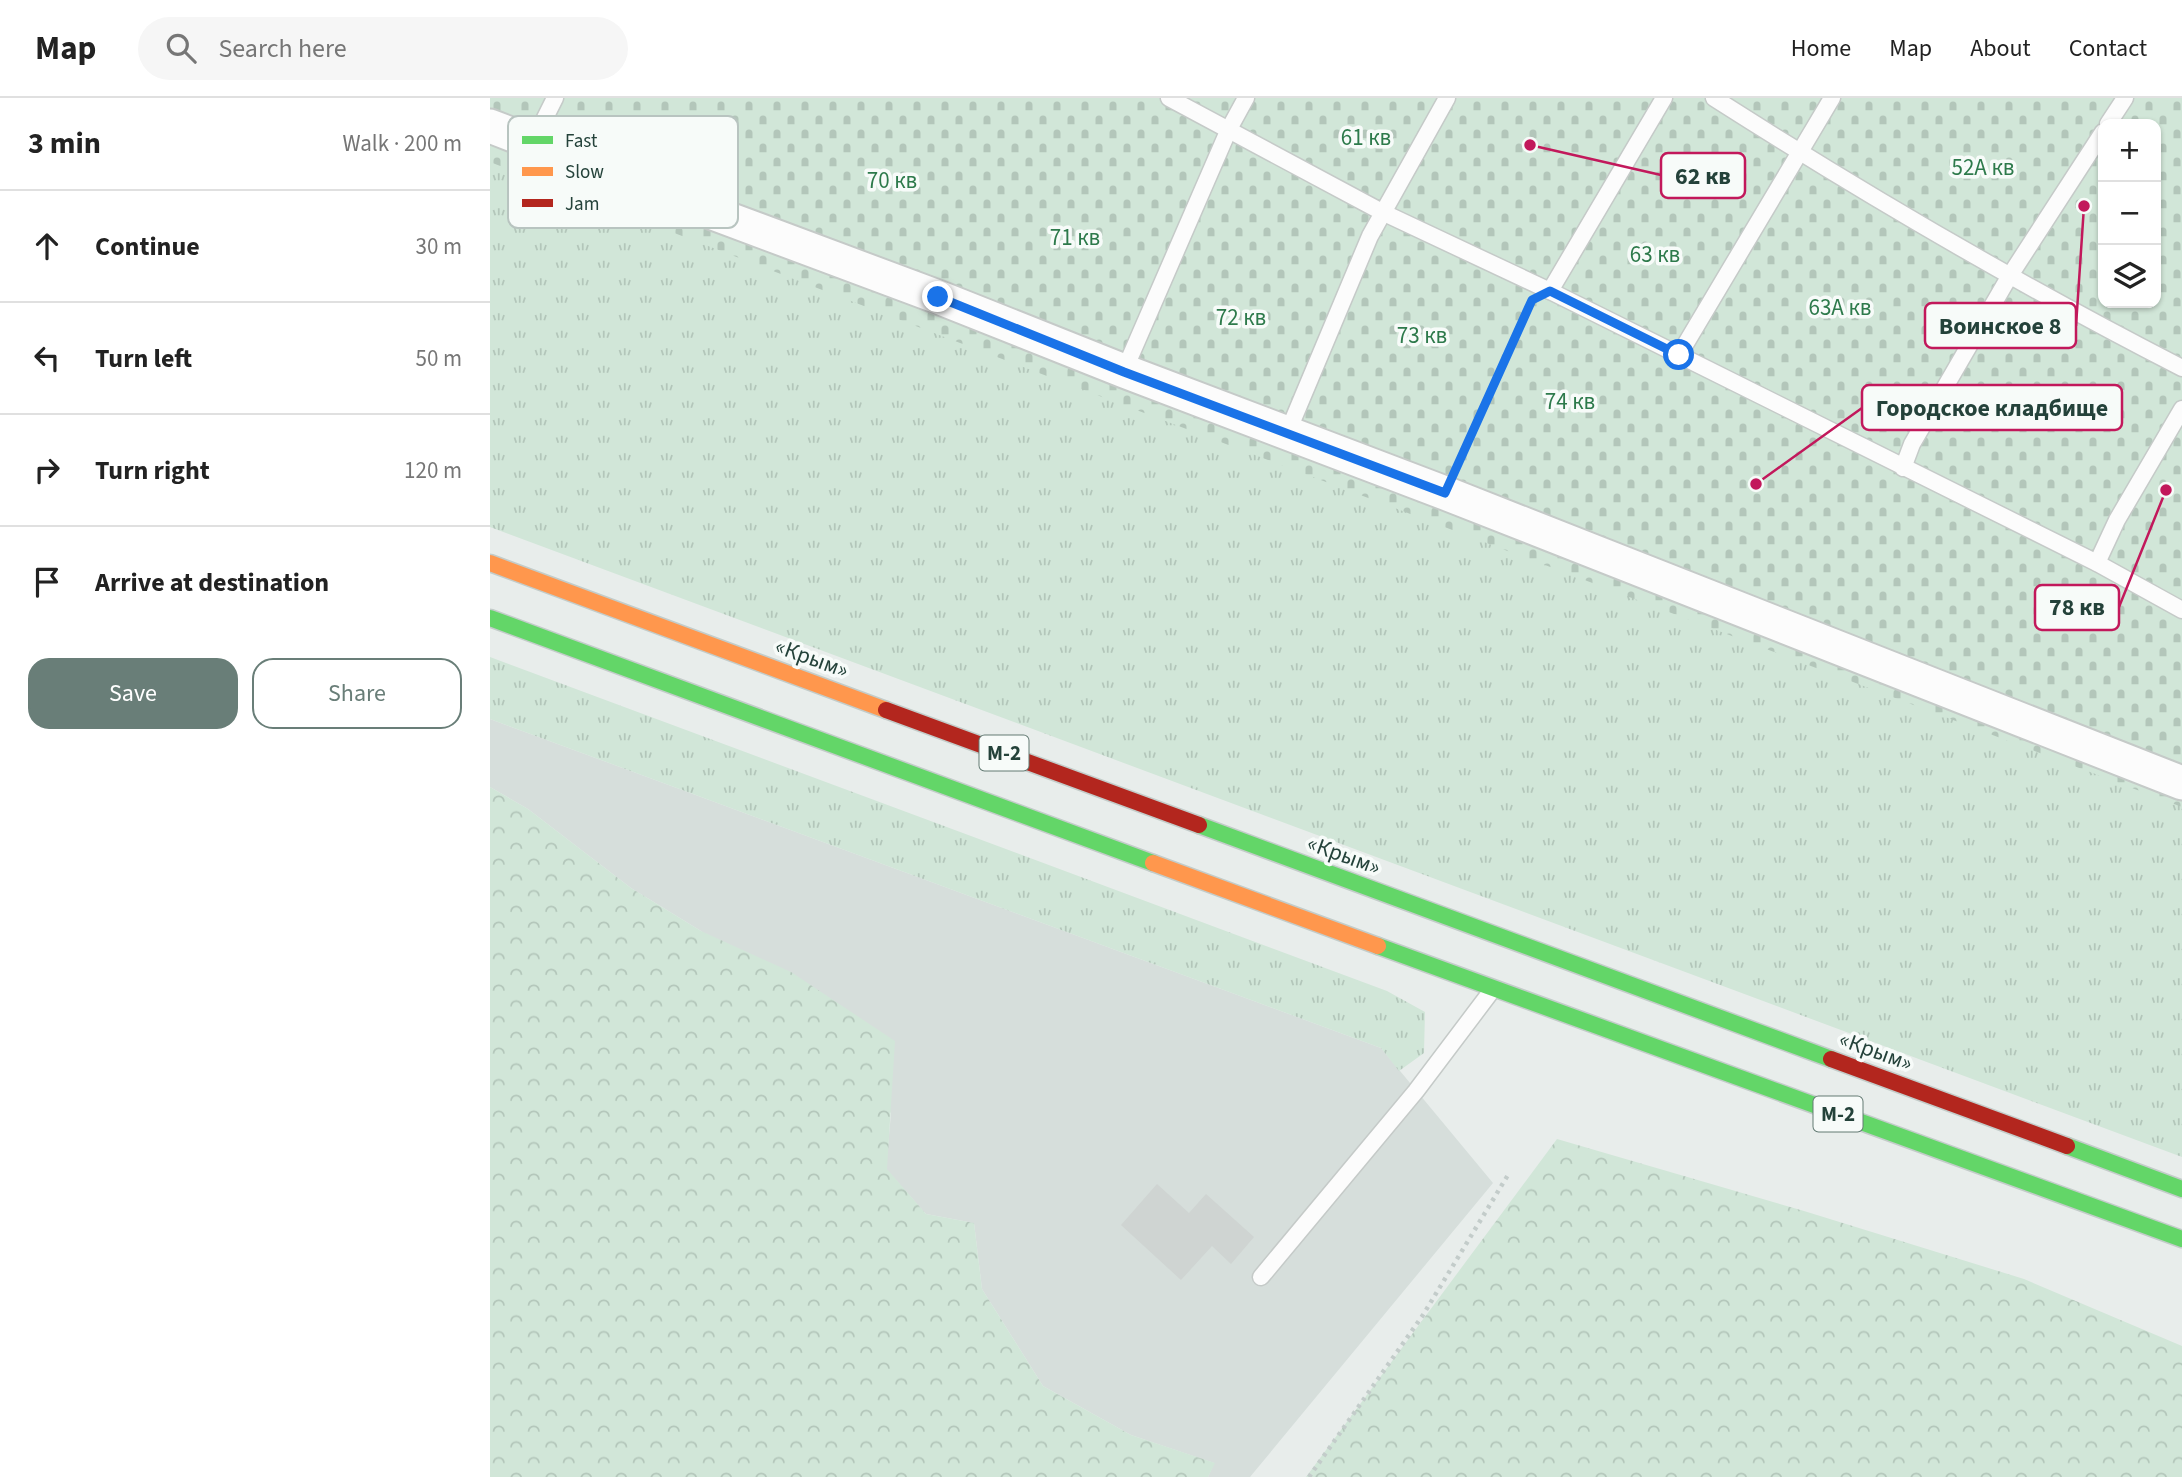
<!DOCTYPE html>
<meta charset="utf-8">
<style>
body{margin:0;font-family:"Source Sans 3",sans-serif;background:#f6f6f6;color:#222}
.controls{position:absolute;right:21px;top:21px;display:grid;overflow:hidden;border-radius:14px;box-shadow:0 2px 5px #0004}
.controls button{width:63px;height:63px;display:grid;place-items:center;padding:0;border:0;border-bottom:2px solid #e0e0e0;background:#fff;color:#222;font:35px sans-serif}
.stop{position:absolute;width:21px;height:21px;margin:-16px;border:5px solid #1a73e8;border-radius:50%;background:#fff}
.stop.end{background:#1a73e8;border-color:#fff;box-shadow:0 2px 7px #0008}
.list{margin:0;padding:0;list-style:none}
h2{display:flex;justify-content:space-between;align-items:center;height:91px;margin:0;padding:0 28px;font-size:30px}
h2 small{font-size:23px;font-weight:400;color:#767676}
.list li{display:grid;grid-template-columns:46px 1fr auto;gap:21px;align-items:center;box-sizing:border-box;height:112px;padding:0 28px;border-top:2px solid #e0e0e0}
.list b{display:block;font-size:26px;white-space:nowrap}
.list em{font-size:23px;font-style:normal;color:#767676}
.actions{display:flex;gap:14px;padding:21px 28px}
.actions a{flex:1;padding:16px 0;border:2px solid #697e78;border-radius:21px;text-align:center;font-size:24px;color:#697e78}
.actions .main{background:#697e78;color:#fff}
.icon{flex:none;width:38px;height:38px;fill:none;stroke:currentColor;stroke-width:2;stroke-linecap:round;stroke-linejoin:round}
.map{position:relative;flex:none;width:1692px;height:1379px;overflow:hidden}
header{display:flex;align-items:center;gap:42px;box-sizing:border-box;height:98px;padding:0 35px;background:#fff;border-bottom:2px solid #e0e0e0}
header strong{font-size:33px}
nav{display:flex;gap:38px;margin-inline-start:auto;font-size:24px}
.search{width:490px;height:63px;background:#f6f6f6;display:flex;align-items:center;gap:18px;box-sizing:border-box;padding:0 24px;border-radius:38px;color:#767676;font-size:26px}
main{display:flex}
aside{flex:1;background:#fff}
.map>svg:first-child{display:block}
</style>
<header>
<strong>Map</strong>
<div class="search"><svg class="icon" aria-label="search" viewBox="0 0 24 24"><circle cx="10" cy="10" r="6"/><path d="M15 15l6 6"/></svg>Search here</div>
<nav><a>Home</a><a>Map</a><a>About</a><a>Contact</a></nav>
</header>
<main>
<aside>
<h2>3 min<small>Walk · 200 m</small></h2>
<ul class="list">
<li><svg class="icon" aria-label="ahead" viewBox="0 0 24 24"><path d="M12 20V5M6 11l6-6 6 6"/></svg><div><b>Continue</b></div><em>30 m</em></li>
<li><svg class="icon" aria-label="left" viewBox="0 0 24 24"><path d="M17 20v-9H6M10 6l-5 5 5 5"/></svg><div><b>Turn left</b></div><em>50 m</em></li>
<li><svg class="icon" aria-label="right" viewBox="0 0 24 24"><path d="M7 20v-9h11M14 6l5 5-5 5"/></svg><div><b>Turn right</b></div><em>120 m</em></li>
<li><svg class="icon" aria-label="arrive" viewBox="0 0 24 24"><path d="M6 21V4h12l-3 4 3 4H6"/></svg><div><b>Arrive at destination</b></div></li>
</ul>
<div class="actions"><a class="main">Save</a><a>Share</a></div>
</aside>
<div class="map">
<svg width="1692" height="1379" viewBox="0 0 1692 1379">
<defs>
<pattern id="grass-tufts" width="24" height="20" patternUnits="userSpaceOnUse" patternTransform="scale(1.75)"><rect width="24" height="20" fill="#d1e6d8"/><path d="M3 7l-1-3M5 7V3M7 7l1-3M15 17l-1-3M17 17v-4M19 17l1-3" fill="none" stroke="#b3c6ba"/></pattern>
<pattern id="forest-crowns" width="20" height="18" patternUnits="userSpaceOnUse" patternTransform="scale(1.75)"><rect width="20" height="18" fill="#d1e6d8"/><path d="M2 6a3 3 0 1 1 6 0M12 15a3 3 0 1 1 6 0" fill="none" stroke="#b3c6ba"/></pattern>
<pattern id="cemetery-stones" width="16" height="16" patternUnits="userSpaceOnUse" patternTransform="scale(1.75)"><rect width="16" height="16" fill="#d1e6d8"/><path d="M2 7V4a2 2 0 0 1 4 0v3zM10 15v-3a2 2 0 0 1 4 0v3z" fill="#b3c6ba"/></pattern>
</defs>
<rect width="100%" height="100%" fill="#e8edeb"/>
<polygon fill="#d6dedb" points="0,621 891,950 1003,1085 760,1379 718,1379 724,1365 641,1337 553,1288 492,1191 484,1125 436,1116 396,1071 401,1015 211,833 141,790 38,711 0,689"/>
<g fill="url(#grass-tufts)">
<polygon points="0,38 1692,695 1692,1059 0,429"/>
<polygon points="0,559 897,893 935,914 934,955 909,973 891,950 0,621"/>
</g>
<g fill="url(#forest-crowns)">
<polygon points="0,689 38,711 141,790 211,833 301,874 405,943 397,1071 436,1116 484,1125 492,1191 553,1288 641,1337 725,1365 718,1379 0,1379"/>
<polygon points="1067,1041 1314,1113 1534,1181 1692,1248 1692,1379 816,1379"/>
</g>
<path fill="url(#cemetery-stones)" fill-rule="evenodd" d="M 0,0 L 1692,0 L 1692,709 L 457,240 L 0,64 ZM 1613,26 L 1666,26 L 1666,205 L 1613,205 Z"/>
<polygon fill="#cfd4d2" points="667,1086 699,1115 716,1096 764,1139 741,1166 722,1148 691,1182 631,1127"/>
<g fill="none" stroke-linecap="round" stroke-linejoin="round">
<defs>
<g id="lane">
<polyline points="679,0 892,114 1060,193 1189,257 1607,465 1692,512"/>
<path d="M 1224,0 C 1376,97 1532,188 1692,270"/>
<polyline points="1618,26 1635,0"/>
<polyline points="43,44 65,0"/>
<polyline points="1060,193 1174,0"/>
<polyline points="1189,257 1342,0"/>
<polyline points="634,273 739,31 756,0"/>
<polyline points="797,336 880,138 957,0"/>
<polyline points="1413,370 1422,346 1519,179 1613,34"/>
<polyline points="1607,465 1627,422 1692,311"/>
<polyline points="771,1179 926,993 1003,891"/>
</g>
<polyline id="street" points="0,28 204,108 448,199 634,273 955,395 1692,685"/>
<g id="fast">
<polyline points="0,520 663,765"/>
<polyline points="709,727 1341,961"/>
<polyline points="888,848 1692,1141"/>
<polyline points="1577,1048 1692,1091"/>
</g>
<g id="slow">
<polyline points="0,465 396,612"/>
<polyline points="663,765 888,848"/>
</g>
<g id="jam">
<polyline points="396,612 709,727"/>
<polyline points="1341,961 1577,1048"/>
</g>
</defs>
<use href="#lane" stroke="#c5cac8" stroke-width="19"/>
<use href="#street" stroke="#c5cac8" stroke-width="37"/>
<use href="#fast" stroke="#c3ccc9" stroke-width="19"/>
<use href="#slow" stroke="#c3ccc9" stroke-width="19"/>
<use href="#jam" stroke="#c3ccc9" stroke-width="19"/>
<g stroke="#c3ccca" stroke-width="4.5" stroke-dasharray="3.5 5" stroke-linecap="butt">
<polyline points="967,368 1040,207"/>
<polyline points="819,1379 933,1217 1018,1077"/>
</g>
<use href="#lane" stroke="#fcfcfc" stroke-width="16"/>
<use href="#street" stroke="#fcfcfc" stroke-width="33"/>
<use href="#fast" stroke="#63d668" stroke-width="16"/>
<use href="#slow" stroke="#ff974d" stroke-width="16"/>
<use href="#jam" stroke="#b3261e" stroke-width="16"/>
</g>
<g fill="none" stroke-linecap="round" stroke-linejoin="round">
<polyline stroke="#1a73e8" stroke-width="9" points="448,199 634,274 955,395 1042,202 1060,193 1189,257"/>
</g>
<g text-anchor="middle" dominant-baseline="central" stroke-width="7" stroke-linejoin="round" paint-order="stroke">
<g fill="#f7fbf9" stroke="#637a73" stroke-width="2">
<rect x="489.5" y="637.5" width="49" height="35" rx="5"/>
<rect x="1323.5" y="998.5" width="49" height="35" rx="5"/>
</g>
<g font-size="21" font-weight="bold" fill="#24423a">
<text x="514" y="655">М-2</text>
<text x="1348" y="1016">М-2</text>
</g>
<g font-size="23" fill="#2d7a4b" stroke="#f7fbf9">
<text x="876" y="39">61 кв</text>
<text x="1493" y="69">52А кв</text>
<text x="402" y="82">70 кв</text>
<text x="585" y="139">71 кв</text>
<text x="1165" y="156">63 кв</text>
<text x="1350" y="209">63А кв</text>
<text x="751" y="219">72 кв</text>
<text x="932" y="237">73 кв</text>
<text x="1080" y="303">74 кв</text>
</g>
<g font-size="23" fill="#24423a" stroke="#f7fbf9">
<text transform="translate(322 560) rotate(20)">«Крым»</text>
<text transform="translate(854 757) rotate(20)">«Крым»</text>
<text transform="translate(1386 953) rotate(20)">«Крым»</text>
</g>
</g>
<rect x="18" y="18" width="230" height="112" rx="10" fill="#f7fbf9" stroke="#b8c4c0" stroke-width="2"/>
<rect x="32" y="38" width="31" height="8" fill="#63d668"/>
<rect x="32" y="69" width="31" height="9" fill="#ff974d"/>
<rect x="32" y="101" width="31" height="8" fill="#b3261e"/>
<g font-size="19" fill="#24423a">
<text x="75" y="49">Fast</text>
<text x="75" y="80">Slow</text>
<text x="75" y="112">Jam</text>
</g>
<path fill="none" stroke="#c2185b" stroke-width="2.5" d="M1040 47L1171 77M1594 108L1586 228M1266 386L1372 310M1676 392L1629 509"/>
<g fill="#c2185b" stroke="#f7fbf9" stroke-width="2.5">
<circle cx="1040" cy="47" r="7"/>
<circle cx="1594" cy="108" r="7"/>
<circle cx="1266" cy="386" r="7"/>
<circle cx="1676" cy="392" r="7"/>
</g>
<g fill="#f7fbf9" stroke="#c2185b" stroke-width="2.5">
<rect x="1171" y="55" width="84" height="45" rx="7"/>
<rect x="1435" y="205" width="151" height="45" rx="7"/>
<rect x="1372" y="287" width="260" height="45" rx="7"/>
<rect x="1545" y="487" width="84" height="45" rx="7"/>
</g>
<g font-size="24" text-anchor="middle" font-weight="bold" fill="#24423a">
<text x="1213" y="86">62 кв</text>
<text x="1510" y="236">Воинское 8</text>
<text x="1502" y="318">Городское кладбище</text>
<text x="1587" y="517">78 кв</text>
</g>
</svg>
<div class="controls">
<button>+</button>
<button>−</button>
<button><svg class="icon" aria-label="layers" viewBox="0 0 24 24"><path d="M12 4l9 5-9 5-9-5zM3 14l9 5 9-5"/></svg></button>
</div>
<div class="stop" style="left:1189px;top:257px"></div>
<div class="stop end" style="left:448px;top:199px"></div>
</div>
</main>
